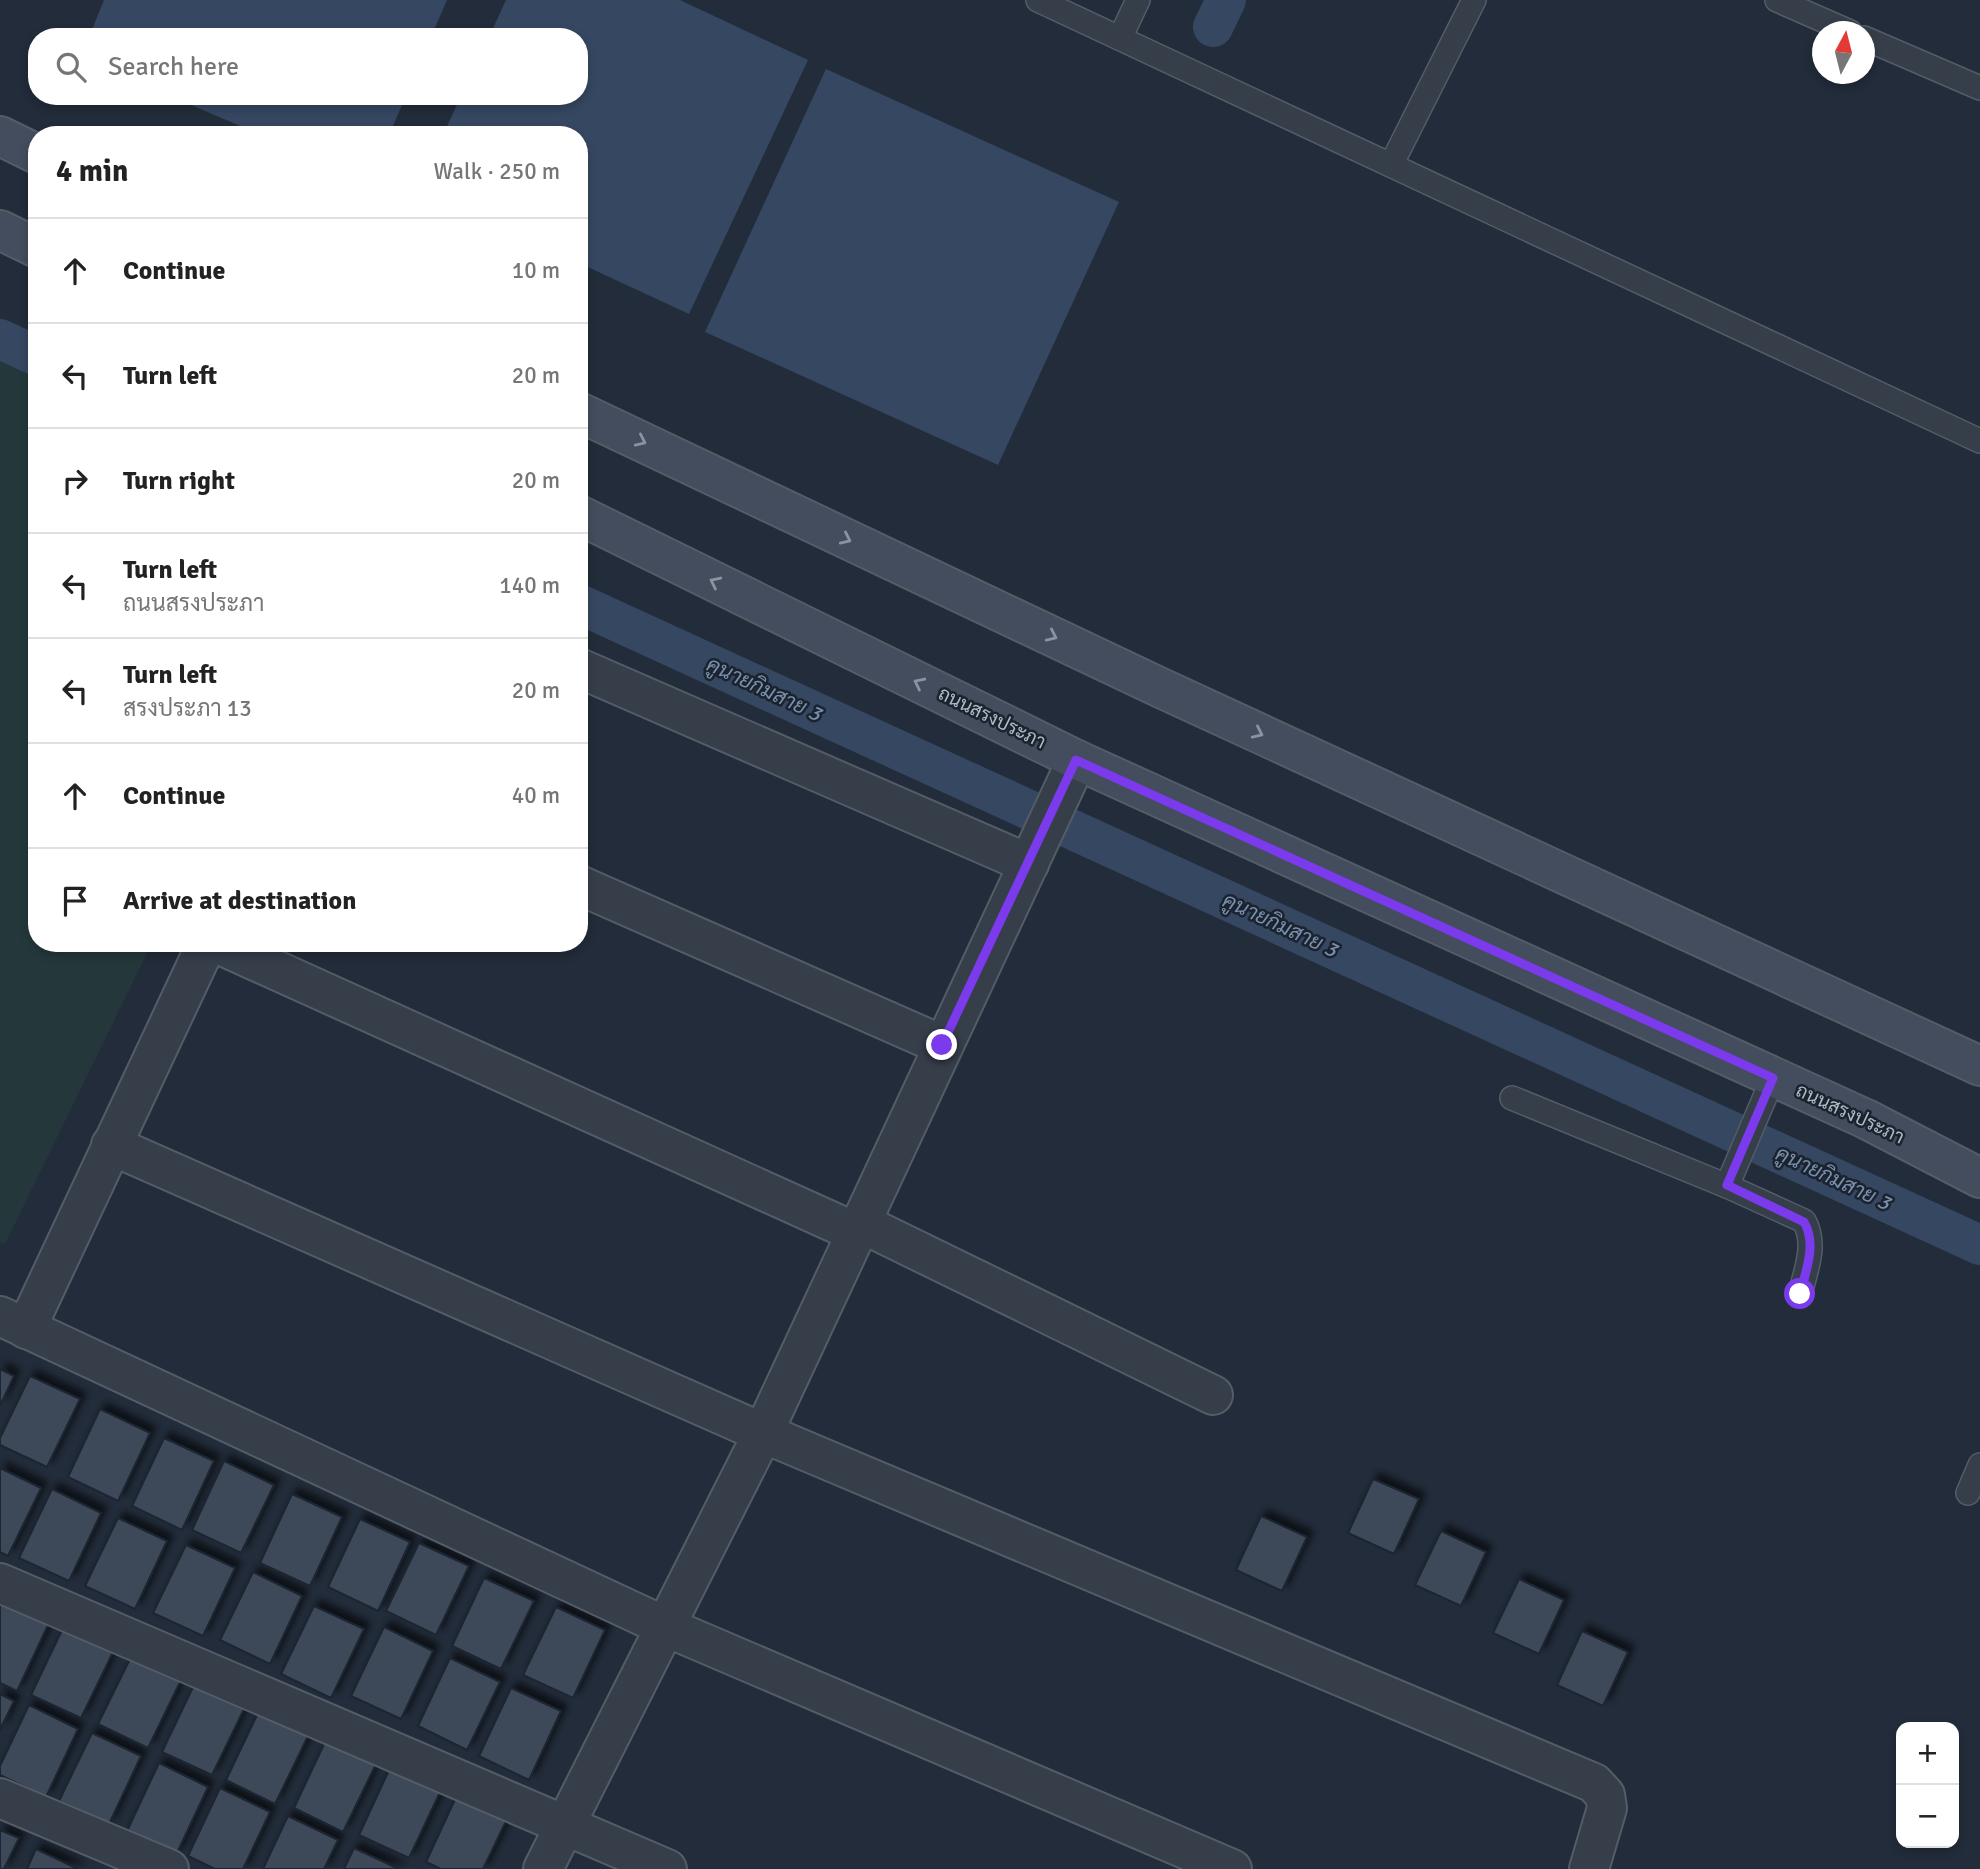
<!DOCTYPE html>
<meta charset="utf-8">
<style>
body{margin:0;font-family:Signika,Sarabun,sans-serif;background:#f6f6f6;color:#222}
.controls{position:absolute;right:21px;bottom:21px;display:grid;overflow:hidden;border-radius:14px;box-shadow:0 4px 10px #0003}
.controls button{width:63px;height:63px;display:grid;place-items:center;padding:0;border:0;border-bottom:2px solid #e0e0e0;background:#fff;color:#222;font:35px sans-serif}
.compass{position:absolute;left:1812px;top:21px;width:63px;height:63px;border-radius:50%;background:#fff;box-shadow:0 4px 10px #0003;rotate:7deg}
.stop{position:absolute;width:21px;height:21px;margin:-16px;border:5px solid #7c3aed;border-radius:50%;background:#fff}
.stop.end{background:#7c3aed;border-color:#fff;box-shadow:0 2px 7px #0008}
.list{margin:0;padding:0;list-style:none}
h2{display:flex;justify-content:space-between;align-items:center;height:91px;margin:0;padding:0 28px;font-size:30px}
h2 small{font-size:23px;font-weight:400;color:#767676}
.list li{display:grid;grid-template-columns:46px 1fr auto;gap:21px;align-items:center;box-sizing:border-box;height:105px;padding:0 28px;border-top:2px solid #e0e0e0}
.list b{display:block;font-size:26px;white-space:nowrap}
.list p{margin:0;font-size:23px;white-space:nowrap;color:#767676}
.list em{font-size:23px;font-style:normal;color:#767676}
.icon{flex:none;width:38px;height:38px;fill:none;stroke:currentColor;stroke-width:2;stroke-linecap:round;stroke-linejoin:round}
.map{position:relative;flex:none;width:1980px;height:1869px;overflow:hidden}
.search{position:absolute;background:#fff;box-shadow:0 4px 10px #0003;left:28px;top:28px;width:560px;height:77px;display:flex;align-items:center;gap:18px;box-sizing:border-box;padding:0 24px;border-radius:28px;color:#767676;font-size:26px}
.panel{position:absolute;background:#fff;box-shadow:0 4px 10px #0003;left:28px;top:126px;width:560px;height:826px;border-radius:28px}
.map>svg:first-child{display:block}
</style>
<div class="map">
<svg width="1980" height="1869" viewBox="0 0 1980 1869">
<defs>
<filter id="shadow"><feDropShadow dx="6" dy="-6" stdDeviation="3.5" flood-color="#0009"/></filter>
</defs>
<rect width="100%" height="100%" fill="#222c3a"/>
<polygon fill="#24383b" points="0,339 37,356 37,943 152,943 5,1244 0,1242"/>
<g fill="#364761">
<polygon points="104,0 447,0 431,37 89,37"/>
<polygon points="506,0 680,0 808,60 689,314 579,263 579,135 443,135 461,96 579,96 579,37 489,37"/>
<polygon points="826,69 1119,202 998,465 705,332"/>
<polygon points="170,96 406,96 389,135 261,135"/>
</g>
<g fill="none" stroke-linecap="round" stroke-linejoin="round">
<g stroke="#364761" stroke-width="40">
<polyline points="1213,27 1226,0"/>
<polyline points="0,339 37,356"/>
<polyline points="579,604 1980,1245"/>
</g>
</g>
<g fill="#3e4a59" stroke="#1d2531" stroke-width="2" filter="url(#shadow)">
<polygon points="0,1369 14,1376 0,1406"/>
<polygon points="30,1376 80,1399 47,1467 0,1445 0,1438"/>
<polygon points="100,1409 150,1433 118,1501 68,1477"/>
<polygon points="164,1438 214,1461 182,1530 132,1506"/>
<polygon points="224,1461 274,1485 241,1553 192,1530"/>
<polygon points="0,1468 41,1488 8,1556 0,1552"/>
<polygon points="1373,1479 1419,1499 1394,1554 1348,1533"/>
<polygon points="52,1489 101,1513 69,1581 19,1558"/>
<polygon points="292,1494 342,1517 310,1586 260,1563"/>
<polygon points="1261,1516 1307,1537 1282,1591 1236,1570"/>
<polygon points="118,1518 167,1541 135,1609 85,1586"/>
<polygon points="360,1519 410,1542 378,1611 328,1587"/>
<polygon points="1441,1531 1486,1552 1461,1606 1415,1585"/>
<polygon points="419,1543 469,1566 436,1635 386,1611"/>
<polygon points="186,1545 235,1568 203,1636 153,1613"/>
<polygon points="253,1572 302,1596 270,1664 220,1640"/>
<polygon points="484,1578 534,1601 501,1669 452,1646"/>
<polygon points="1519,1579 1564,1600 1539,1654 1493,1633"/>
<polygon points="0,1599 49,1623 17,1691 0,1683"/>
<polygon points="314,1606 364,1629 331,1698 281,1674"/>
<polygon points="556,1607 605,1630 573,1698 523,1675"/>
<polygon points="64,1626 114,1650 81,1718 31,1695"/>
<polygon points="384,1627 433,1651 401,1719 351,1696"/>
<polygon points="1582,1631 1628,1652 1603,1706 1557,1685"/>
<polygon points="131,1657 181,1680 148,1748 98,1724"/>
<polygon points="450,1658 500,1682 467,1750 418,1726"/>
<polygon points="195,1683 245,1707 212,1775 162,1752"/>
<polygon points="511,1688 561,1711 529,1780 479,1756"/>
<polygon points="0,1694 14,1701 0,1730"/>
<polygon points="29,1705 78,1729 46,1797 0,1775 0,1766"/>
<polygon points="258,1713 308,1736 275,1804 226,1780"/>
<polygon points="92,1733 141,1756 109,1824 59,1801"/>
<polygon points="326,1740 376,1764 343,1832 294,1808"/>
<polygon points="159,1763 208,1787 176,1855 127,1831"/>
<polygon points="391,1766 441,1790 409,1858 359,1835"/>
<polygon points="220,1788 270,1812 243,1869 215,1869 188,1856"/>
<polygon points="458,1793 508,1817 483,1869 441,1869 426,1862"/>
<polygon points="288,1816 338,1840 324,1869 263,1869"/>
<polygon points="0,1830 19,1838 4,1869 0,1869"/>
<polygon points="354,1848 399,1869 344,1869"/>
<polygon points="36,1849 78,1869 27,1869"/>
</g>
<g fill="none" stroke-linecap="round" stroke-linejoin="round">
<defs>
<g id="service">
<polyline points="1038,0 1980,441"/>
<polyline points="1777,0 1850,32"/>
<polyline points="1120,38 1138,0"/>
<polyline points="1864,38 1980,88"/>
<polyline points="1391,165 1474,0"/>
<polyline points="1512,1098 1727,1186 1773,1078"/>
<path d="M 1727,1186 L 1804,1221 C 1817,1244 1806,1270 1800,1294"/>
<polyline points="1968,1493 1980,1465"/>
</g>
<g id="minor">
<polyline points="579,668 1029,864"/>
<polyline points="579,885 942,1045"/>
<polyline points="216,943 857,1233"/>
<polyline points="111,1145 763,1433 1594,1783 1605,1795 1607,1808 1589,1869"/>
<polyline points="861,1223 1213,1395"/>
<polyline points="0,1316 664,1626 1232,1869"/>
<polyline points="26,1329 207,943"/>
<polyline points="0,1583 667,1869"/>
<polyline points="0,1798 169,1869"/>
<polyline points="543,1869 763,1433 1077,760"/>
</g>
<g id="secondary">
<polyline points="0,136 37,154"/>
<polyline points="0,230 37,248"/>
<polyline points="579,412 1161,688 1980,1066"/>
<polyline points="579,515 1077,760 1866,1119 1980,1178"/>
</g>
</defs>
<use href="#service" stroke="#545c68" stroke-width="26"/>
<use href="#minor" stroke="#545c68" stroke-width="42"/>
<use href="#secondary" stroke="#545c68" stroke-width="42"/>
<use href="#service" stroke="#363e4a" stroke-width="23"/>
<use href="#minor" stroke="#363e4a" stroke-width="38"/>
<use href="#secondary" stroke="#444d5d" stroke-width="38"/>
</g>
<defs><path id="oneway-chevron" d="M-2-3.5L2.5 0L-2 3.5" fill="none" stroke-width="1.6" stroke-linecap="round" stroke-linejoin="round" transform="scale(1.75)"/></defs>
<g stroke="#8b93a1">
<use href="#oneway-chevron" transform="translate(641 441) rotate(25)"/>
<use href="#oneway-chevron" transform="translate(846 539) rotate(25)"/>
<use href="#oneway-chevron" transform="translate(715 582) rotate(-154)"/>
<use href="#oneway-chevron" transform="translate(1052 636) rotate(25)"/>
<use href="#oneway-chevron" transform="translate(919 683) rotate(-154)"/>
<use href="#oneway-chevron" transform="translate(1258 733) rotate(25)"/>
</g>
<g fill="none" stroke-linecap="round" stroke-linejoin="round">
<path stroke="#7c3aed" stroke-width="9" d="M 942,1045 L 1076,760 L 1773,1078 L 1727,1185 L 1804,1222 C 1817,1244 1806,1270 1800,1294"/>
</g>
<g text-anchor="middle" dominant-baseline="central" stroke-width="5" stroke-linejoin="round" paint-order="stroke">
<g font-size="19" fill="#b1b9c6" stroke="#1b232f">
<text transform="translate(992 718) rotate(26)">ถนนสรงประภา</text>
<text transform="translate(1850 1114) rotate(25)">ถนนสรงประภา</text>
</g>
<g font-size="21" font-style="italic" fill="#798fae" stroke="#1b232f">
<text transform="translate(764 689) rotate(25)">คูนายกิมสาย 3</text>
<text transform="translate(1280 925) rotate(25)">คูนายกิมสาย 3</text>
<text transform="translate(1833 1178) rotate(25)">คูนายกิมสาย 3</text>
</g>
</g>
</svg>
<div class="controls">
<button>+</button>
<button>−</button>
</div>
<svg class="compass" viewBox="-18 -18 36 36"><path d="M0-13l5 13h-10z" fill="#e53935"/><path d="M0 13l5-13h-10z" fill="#767676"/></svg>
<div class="stop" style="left:1800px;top:1294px"></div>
<div class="stop end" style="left:942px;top:1045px"></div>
<div class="search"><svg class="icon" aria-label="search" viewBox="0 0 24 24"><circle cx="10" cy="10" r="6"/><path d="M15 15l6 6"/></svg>Search here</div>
<section class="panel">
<h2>4 min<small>Walk · 250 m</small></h2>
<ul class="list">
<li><svg class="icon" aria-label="ahead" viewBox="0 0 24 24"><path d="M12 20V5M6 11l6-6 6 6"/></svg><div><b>Continue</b></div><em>10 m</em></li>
<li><svg class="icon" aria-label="left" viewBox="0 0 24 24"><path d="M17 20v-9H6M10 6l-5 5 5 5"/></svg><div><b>Turn left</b></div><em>20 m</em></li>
<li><svg class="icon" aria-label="right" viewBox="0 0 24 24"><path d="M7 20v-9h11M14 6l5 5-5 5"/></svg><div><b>Turn right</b></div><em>20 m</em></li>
<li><svg class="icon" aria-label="left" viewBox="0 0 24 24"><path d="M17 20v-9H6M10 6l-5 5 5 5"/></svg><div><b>Turn left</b><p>ถนนสรงประภา</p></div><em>140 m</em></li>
<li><svg class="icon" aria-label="left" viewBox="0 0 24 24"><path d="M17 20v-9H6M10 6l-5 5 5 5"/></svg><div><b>Turn left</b><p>สรงประภา 13</p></div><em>20 m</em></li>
<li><svg class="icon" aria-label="ahead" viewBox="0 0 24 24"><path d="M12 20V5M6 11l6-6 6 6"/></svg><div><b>Continue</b></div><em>40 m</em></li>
<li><svg class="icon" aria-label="arrive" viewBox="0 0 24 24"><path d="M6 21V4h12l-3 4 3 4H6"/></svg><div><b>Arrive at destination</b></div></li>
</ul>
</section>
</div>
